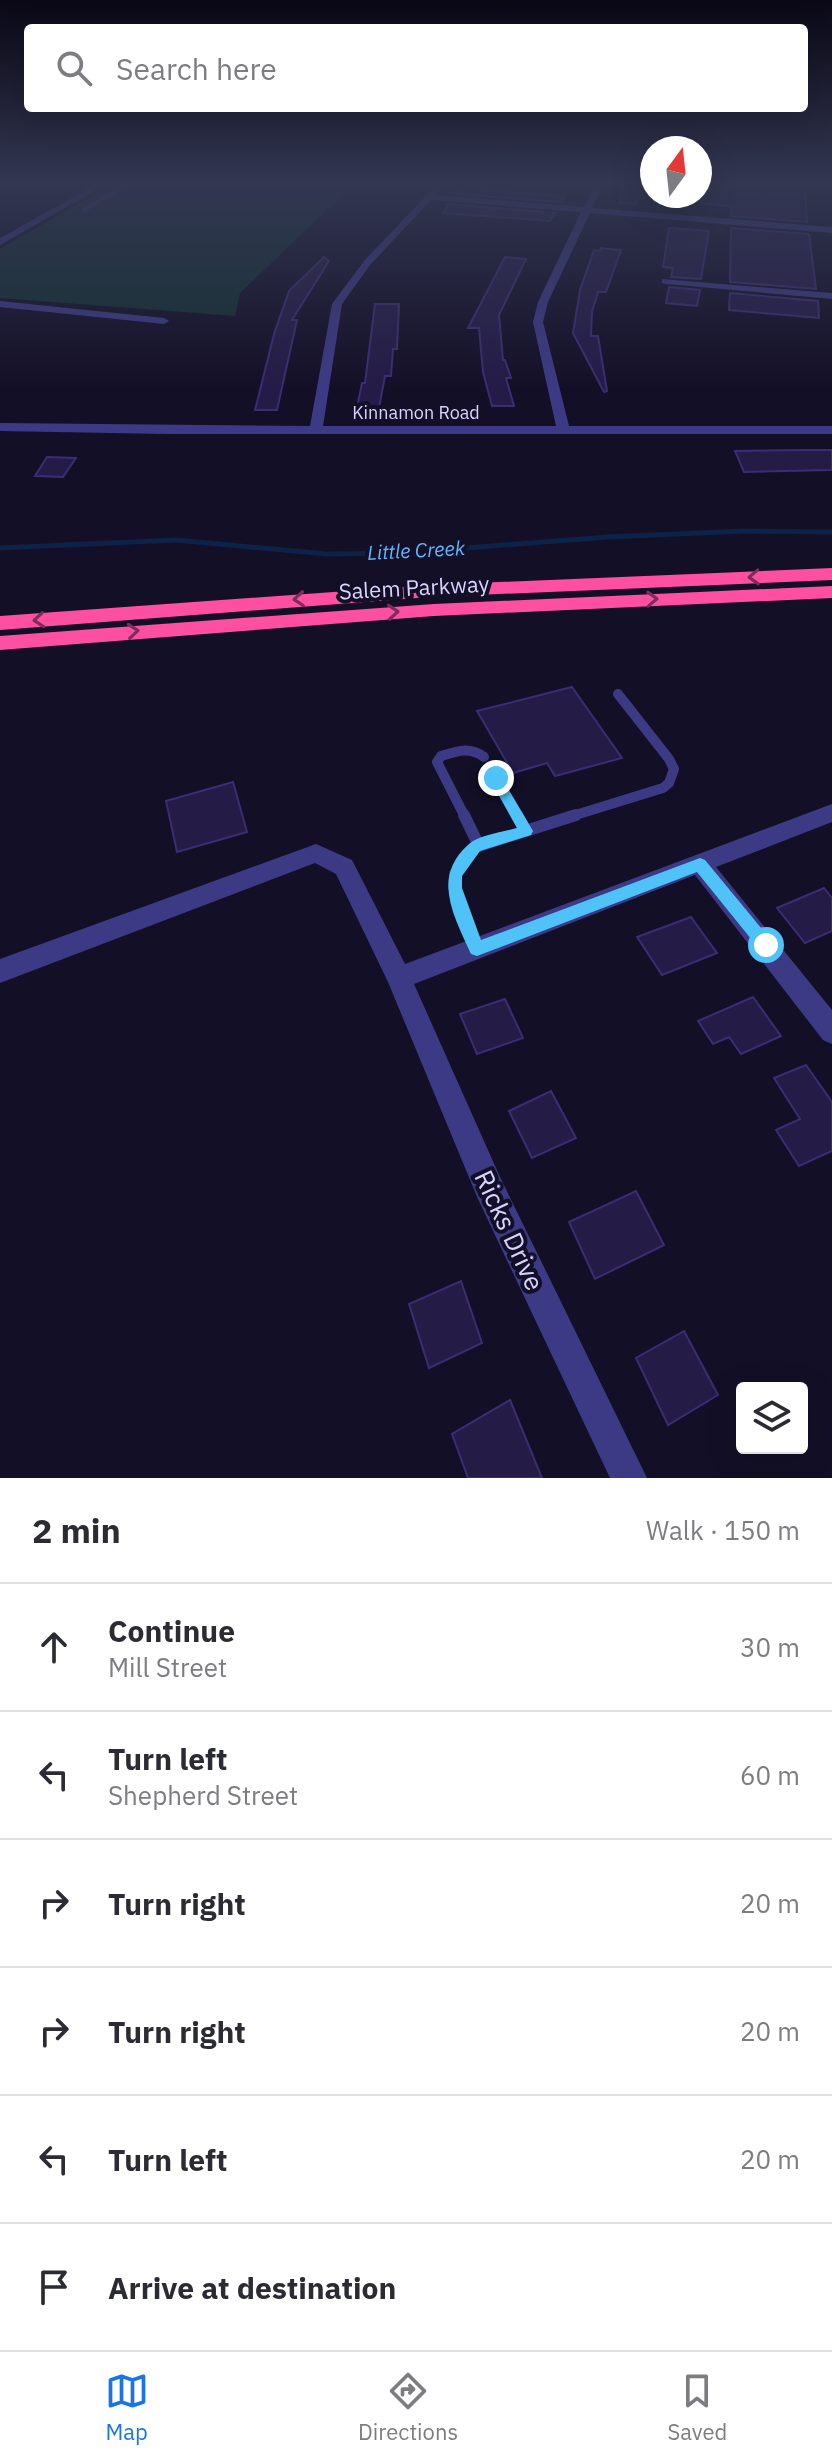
<!DOCTYPE html>
<meta charset="utf-8">
<style>
body{margin:0;font-family:"IBM Plex Sans",sans-serif;background:#f2f2f3;color:#2b2b33}
.controls{position:absolute;right:24px;bottom:24px;display:grid;overflow:hidden;border-radius:8px;box-shadow:0 8px 32px #0002}
.controls button{width:72px;height:72px;display:grid;place-items:center;padding:0;border:0;border-bottom:2px solid #e1e1e2;background:#fff;color:#2b2b33;font:40px sans-serif}
.compass{position:absolute;left:640px;top:136px;width:72px;height:72px;border-radius:50%;background:#fff;box-shadow:0 8px 32px #0002;rotate:15deg}
.stop{position:absolute;width:24px;height:24px;margin:-18px;border:6px solid #4fc3f7;border-radius:50%;background:#fff}
.stop.end{background:#4fc3f7;border-color:#fff;box-shadow:0 2px 8px #0008}
.list{margin:0;padding:0;list-style:none}
h2{display:flex;justify-content:space-between;align-items:center;height:104px;margin:0;padding:0 32px;font-size:34px}
h2 small{font-size:26px;font-weight:400;color:#7c7c81}
.list li{display:grid;grid-template-columns:52px 1fr auto;gap:24px;align-items:center;box-sizing:border-box;height:128px;padding:0 32px;border-top:2px solid #e1e1e2}
.list b{display:block;font-size:30px;white-space:nowrap}
.list p{margin:0;font-size:26px;white-space:nowrap;color:#7c7c81}
.list em{font-size:26px;font-style:normal;color:#7c7c81}
.icon{flex:none;width:44px;height:44px;fill:none;stroke:currentColor;stroke-width:2;stroke-linecap:round;stroke-linejoin:round}
.map{position:relative;flex:none;width:832px;height:1478px;overflow:hidden}
.search{position:absolute;background:#fff;box-shadow:0 8px 32px #0002;left:24px;right:24px;top:24px;height:88px;display:flex;align-items:center;gap:20px;box-sizing:border-box;padding:0 28px;border-radius:8px;color:#7c7c81;font-size:30px}
.sheet{height:872px;background:#fff}
nav{display:flex;justify-content:space-around;align-items:center;box-sizing:border-box;height:112px;border-top:2px solid #e1e1e2;background:#fff;font-size:22px;color:#7c7c81}
nav a{display:grid;justify-items:center;gap:4px}
nav .on{color:#1a73e8}
.map>svg:first-child{display:block}
</style>
<div class="map">
<svg width="832" height="1478" viewBox="0 0 832 1478">
<rect width="100%" height="100%" fill="#130f26"/>
<polygon fill="#12302f" points="117,182 356,182 240,293 235,316 0,298 0,249"/>
<g fill="none" stroke-linecap="round" stroke-linejoin="round">
<polyline stroke="#0c2248" stroke-width="5" points="0,548 176,540 327,554 401,553 608,537 745,531 832,532"/>
</g>
<g fill="#241b47" stroke="#3b2d73" stroke-width="2">
<polygon points="462,182 487,182 482,190 565,196 561,202 455,194"/>
<polygon points="625,182 644,182 636,204 619,203"/>
<polygon points="700,182 805,187 807,222 731,216 731,206 700,203"/>
<polygon points="448,204 555,213 550,221 443,213"/>
<polygon points="669,228 709,231 701,279 671,277 673,268 663,267"/>
<polygon points="731,228 809,234 816,289 730,282"/>
<polygon points="601,248 621,250 606,292 598,292 592,312 591,336 598,336 607,391 604,392 573,333 580,290 594,250 600,251"/>
<polygon points="324,257 329,261 292,320 297,320 277,410 255,410 274,334 289,291"/>
<polygon points="505,257 526,259 499,315 503,360 505,360 511,378 506,378 514,406 492,406 483,372 479,328 468,328"/>
<polygon points="669,287 700,290 697,306 666,303"/>
<polygon points="730,293 818,301 819,318 729,310"/>
<polygon points="375,304 399,304 397,349 393,349 391,376 385,376 379,408 357,407 362,383 365,383"/>
<polygon points="804,450 832,450 832,470 744,472 735,451"/>
<polygon points="47,457 76,458 63,477 35,476"/>
<polygon points="572,687 622,758 555,776 547,763 513,773 477,711"/>
<polygon points="233,782 247,832 177,852 166,801"/>
<polygon points="824,888 832,898 832,931 805,943 777,908"/>
<polygon points="691,917 717,953 662,975 637,937"/>
<polygon points="753,997 781,1036 741,1054 729,1037 713,1044 698,1021"/>
<polygon points="505,999 523,1038 477,1054 460,1014"/>
<polygon points="806,1065 832,1102 832,1151 799,1166 776,1130 800,1119 774,1078"/>
<polygon points="551,1091 576,1138 532,1158 509,1111"/>
<polygon points="636,1191 664,1245 595,1279 569,1222"/>
<polygon points="461,1281 482,1343 429,1368 409,1304"/>
<polygon points="684,1331 718,1395 668,1425 636,1358"/>
<polygon points="510,1400 542,1478 468,1478 452,1434"/>
</g>
<g fill="none" stroke-linecap="round" stroke-linejoin="round">
<polyline stroke="#3d3a85" stroke-width="4" points="84,210 131,182"/>
<g stroke="#3d3a85" stroke-width="10">
<polyline points="496,778 518,817"/>
<path d="M 465,817 L 437,762 L 441,756 C 457,751 470,746 484,757"/>
<polyline points="569,817 663,788 669,783 674,769 669,759 618,694"/>
</g>
<g stroke="#3d3a85" stroke-width="12">
<polyline points="464,815 479,846"/>
<polyline points="517,815 526,831"/>
<polyline points="477,949 454,888 455,874 475,847 576,815"/>
</g>
<g fill="#3d3a85" fill-rule="evenodd">
<polygon points="101,182 110,182 0,245 0,238"/>
<path d="M 439,182 L 447,182 L 435,195 L 584,207 L 596,182 L 604,182 L 592,208 L 832,227 L 832,233 L 590,213 L 548,302 L 543,322 L 569,426 L 832,426 L 832,434 L 167,434 L 0,431 L 0,423 L 310,426 L 332,304 L 364,261 ZM 431,200 L 581,212 L 538,302 L 533,322 L 556,426 L 323,426 L 342,304 L 370,265 Z"/>
<polygon points="662,279 832,293 832,299 666,284 662,283"/>
<polygon points="0,301 164,318 169,321 164,324 0,307"/>
<polygon points="832,804 832,822 716,867 832,1010 832,1044 823,1040 695,875 414,984 500,1177 647,1478 610,1478 478,1199 388,982 336,874 315,863 0,983 0,959 316,844 352,860 405,964"/>
</g>
<g fill="#ff4fa3" fill-rule="evenodd">
<polygon points="832,568 832,580 430,597 0,630 0,616 430,585"/>
<polygon points="832,586 832,598 434,616 0,650 0,636 434,604"/>
</g>
</g>
<defs><path id="oneway-chevron" d="M-2-3.5L2.5 0L-2 3.5" fill="none" stroke-width="1.6" stroke-linecap="round" stroke-linejoin="round" transform="scale(2)"/></defs>
<g stroke="#7d2c5e">
<use href="#oneway-chevron" transform="translate(754 577) rotate(178)"/>
<use href="#oneway-chevron" transform="translate(299 599) rotate(176)"/>
<use href="#oneway-chevron" transform="translate(652 599) rotate(-2)"/>
<use href="#oneway-chevron" transform="translate(393 612) rotate(-4)"/>
<use href="#oneway-chevron" transform="translate(39 620) rotate(175)"/>
<use href="#oneway-chevron" transform="translate(133 631) rotate(-5)"/>
</g>
<linearGradient id="sky" x2="0" y2="1"><stop stop-color="#0a0815"/><stop offset="0.47" stop-color="#333752"/><stop offset="1" stop-color="#333752" stop-opacity="0"/></linearGradient>
<rect width="832" height="389" fill="url(#sky)"/>
<path fill="#4fc3f7" d="M 496,773 L 500,775 L 533,831 L 531,835 L 480,851 L 462,876 L 462,888 L 481,940 L 700,858 L 705,860 L 771,940 L 771,950 L 760,950 L 697,872 L 477,956 L 471,954 C 454,916 431,877 469,844 C 479,835 503,832 517,828 L 489,778 Z"/>
<g text-anchor="middle" dominant-baseline="central" stroke-width="8" stroke-linejoin="round" paint-order="stroke">
<g font-size="18" fill="#d9d4ff" stroke="#130f26">
<text x="416" y="412">Kinnamon Road</text>
</g>
<g font-size="20" font-style="italic" fill="#62b6ff" stroke="#130f26">
<text transform="translate(416 550) rotate(-3)">Little Creek</text>
</g>
<g font-size="22" fill="#d9d4ff" stroke="#130f26">
<text transform="translate(414 587) rotate(-3)">Salem Parkway</text>
</g>
<g font-size="26" fill="#d9d4ff" stroke="#130f26">
<text transform="translate(510 1230) rotate(65)">Ricks Drive</text>
</g>
</g>
</svg>
<div class="controls">
<button><svg class="icon" aria-label="layers" viewBox="0 0 24 24"><path d="M12 4l9 5-9 5-9-5zM3 14l9 5 9-5"/></svg></button>
</div>
<svg class="compass" viewBox="-18 -18 36 36"><path d="M0-13l5 13h-10z" fill="#e53935"/><path d="M0 13l5-13h-10z" fill="#7c7c81"/></svg>
<div class="stop" style="left:766px;top:945px"></div>
<div class="stop end" style="left:496px;top:778px"></div>
<div class="search"><svg class="icon" aria-label="search" viewBox="0 0 24 24"><circle cx="10" cy="10" r="6"/><path d="M15 15l6 6"/></svg>Search here</div>
</div>
<section class="sheet">
<h2>2 min<small>Walk · 150 m</small></h2>
<ul class="list">
<li><svg class="icon" aria-label="ahead" viewBox="0 0 24 24"><path d="M12 20V5M6 11l6-6 6 6"/></svg><div><b>Continue</b><p>Mill Street</p></div><em>30 m</em></li>
<li><svg class="icon" aria-label="left" viewBox="0 0 24 24"><path d="M17 20v-9H6M10 6l-5 5 5 5"/></svg><div><b>Turn left</b><p>Shepherd Street</p></div><em>60 m</em></li>
<li><svg class="icon" aria-label="right" viewBox="0 0 24 24"><path d="M7 20v-9h11M14 6l5 5-5 5"/></svg><div><b>Turn right</b></div><em>20 m</em></li>
<li><svg class="icon" aria-label="right" viewBox="0 0 24 24"><path d="M7 20v-9h11M14 6l5 5-5 5"/></svg><div><b>Turn right</b></div><em>20 m</em></li>
<li><svg class="icon" aria-label="left" viewBox="0 0 24 24"><path d="M17 20v-9H6M10 6l-5 5 5 5"/></svg><div><b>Turn left</b></div><em>20 m</em></li>
<li><svg class="icon" aria-label="arrive" viewBox="0 0 24 24"><path d="M6 21V4h12l-3 4 3 4H6"/></svg><div><b>Arrive at destination</b></div></li>
</ul>
</section>
<nav>
<a class="on"><svg class="icon" aria-label="map" viewBox="0 0 24 24"><path d="M3 6l6-2 6 2 6-2v14l-6 2-6-2-6 2zM9 4v14M15 6v14"/></svg>Map</a>
<a><svg class="icon" aria-label="directions" viewBox="0 0 24 24"><path d="M12 3l9 9-9 9-9-9zM9 14v-3h6M13 9l2 2-2 2"/></svg>Directions</a>
<a><svg class="icon" aria-label="saved" viewBox="0 0 24 24"><path d="M7 4h10v16l-5-4-5 4z"/></svg>Saved</a>
</nav>
